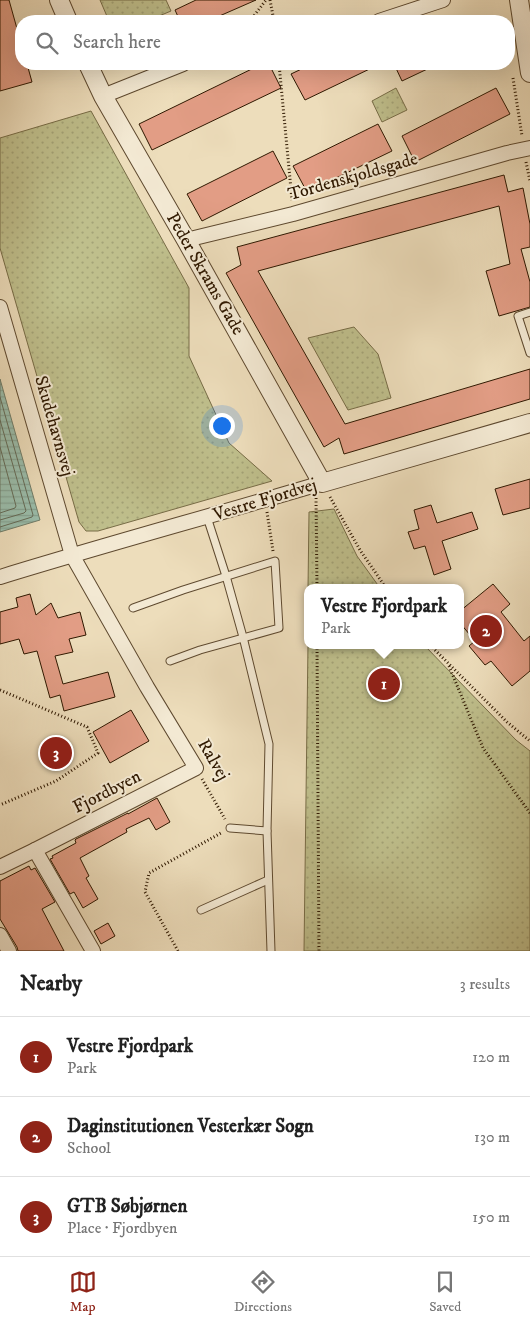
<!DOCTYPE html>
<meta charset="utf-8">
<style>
body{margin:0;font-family:"IM FELL DW Pica",serif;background:#f2f2f2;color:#222}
.you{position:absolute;left:221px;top:425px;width:18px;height:18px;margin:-12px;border:4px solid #fff;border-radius:50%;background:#1a73e8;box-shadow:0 0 0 8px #1a73e833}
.badge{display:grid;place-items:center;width:32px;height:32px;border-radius:50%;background:#8f2418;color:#fff;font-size:16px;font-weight:700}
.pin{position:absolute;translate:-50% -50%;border:2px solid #fff;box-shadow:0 1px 5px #0006}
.popup{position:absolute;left:304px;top:584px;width:160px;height:65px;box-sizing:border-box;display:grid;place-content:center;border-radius:10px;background:#fff;filter:drop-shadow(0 1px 4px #0005);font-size:16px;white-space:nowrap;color:#767676}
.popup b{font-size:19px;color:#222}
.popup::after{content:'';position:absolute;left:50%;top:100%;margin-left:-10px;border:10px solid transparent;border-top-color:#fff}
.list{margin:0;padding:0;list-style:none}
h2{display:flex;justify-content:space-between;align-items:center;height:65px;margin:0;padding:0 20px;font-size:21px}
h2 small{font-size:16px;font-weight:400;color:#767676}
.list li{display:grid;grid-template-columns:32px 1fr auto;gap:15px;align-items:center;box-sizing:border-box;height:80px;padding:0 20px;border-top:1px solid #e0e0e0}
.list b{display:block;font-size:19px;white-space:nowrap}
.list p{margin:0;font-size:16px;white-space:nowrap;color:#767676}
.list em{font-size:16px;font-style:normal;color:#767676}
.icon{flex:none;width:28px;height:28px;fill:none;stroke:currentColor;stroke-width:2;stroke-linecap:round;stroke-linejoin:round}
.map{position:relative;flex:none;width:530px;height:951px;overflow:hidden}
.search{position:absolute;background:#fff;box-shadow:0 5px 20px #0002;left:15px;right:15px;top:15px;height:55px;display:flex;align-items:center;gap:12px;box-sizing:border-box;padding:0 18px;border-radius:20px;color:#767676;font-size:19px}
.sheet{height:305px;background:#fff}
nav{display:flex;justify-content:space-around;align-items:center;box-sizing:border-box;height:70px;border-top:1px solid #e0e0e0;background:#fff;font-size:14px;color:#767676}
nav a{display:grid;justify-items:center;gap:2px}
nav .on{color:#8f2418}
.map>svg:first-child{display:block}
</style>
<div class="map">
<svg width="530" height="951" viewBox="0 0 530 951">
<defs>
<pattern id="park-dots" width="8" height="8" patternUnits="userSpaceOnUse" patternTransform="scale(1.25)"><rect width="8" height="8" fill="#bfbf8c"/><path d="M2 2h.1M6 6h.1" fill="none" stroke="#a4a377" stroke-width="1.8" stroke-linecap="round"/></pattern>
<pattern id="water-rules" width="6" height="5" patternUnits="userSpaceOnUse" patternTransform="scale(1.25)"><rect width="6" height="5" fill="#9abdab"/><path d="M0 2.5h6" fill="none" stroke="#85a291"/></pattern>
</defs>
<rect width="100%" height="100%" fill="#edddbb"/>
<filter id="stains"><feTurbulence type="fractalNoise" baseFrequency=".004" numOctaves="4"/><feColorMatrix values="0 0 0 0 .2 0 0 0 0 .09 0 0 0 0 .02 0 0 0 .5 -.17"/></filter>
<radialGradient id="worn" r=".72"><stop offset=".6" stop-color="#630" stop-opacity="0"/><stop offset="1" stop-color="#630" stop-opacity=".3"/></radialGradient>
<g fill="url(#park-dots)" stroke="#776c46">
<polygon points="100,0 166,0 171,11 147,21 109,21"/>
<polygon points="396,88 407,110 382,122 372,101"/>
<polygon points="91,111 189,288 189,356 229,443 272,481 98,531 86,531 79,522 0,248 0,138"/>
<polygon points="354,327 378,354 391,398 348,410 308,338"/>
<polygon points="334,509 357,556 380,588 308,588 309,512"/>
<polygon points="308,644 308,645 424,645 516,740 530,751 530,951 304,951"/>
</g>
<polygon fill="url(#water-rules)" stroke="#6f7b67" points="0,379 40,520 0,532"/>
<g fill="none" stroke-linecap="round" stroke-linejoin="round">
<g stroke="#646a56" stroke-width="1">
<polyline points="0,397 33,515 32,517 0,527"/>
<polyline points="0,420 26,511 24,513 0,520"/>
<polyline points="0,447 16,506 15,508 0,513"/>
</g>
</g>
<g fill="#e29d85" stroke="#2f1800">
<polygon points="0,0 9,0 21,43 21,64 27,64 32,82 0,91"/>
<polygon points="196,0 256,0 208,21 180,21 175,10"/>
<polygon points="262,64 269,64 281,88 152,150 139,124"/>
<polygon points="312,64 380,64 305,100 291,74"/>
<polygon points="394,64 438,64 402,81"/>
<polygon points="496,88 510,114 415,162 402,136"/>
<polygon points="378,124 392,151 307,192 293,166"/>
<polygon points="273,151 287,178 202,221 187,194"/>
<polygon points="504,175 508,192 523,188 530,224 530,247 521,249 530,282 530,307 499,316 486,271 510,264 499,206 258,271 345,424 530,369 530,399 344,454 339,438 324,447 226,273 241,265 237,247"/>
<polygon points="530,479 530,508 503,515 495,489"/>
<polygon points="431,505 437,523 472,512 478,529 442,541 451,569 434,575 425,546 414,549 408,532 419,529 414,510"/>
<polygon points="493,584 510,604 501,612 524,641 530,636 530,671 512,686 491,661 485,665 469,646 475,641 460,623 460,611"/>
<polygon points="30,594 36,615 51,603 58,618 80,612 86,635 69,639 73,652 55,656 63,684 108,672 115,697 64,711 60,695 50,698 37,651 24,654 19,639 0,644 0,612 18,607 16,598"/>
<polygon points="131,710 149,741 110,763 93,732"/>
<polygon points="157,798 170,822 156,830 149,818 126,829 127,832 80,858 89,876 86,878 98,899 83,908 74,892 70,894 50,859 53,858 52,856 76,843 75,840 76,839 128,813 128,814"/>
<polygon points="29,866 31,870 35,868 55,902 42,909 64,951 18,951 17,947 0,919 0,881"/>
<polygon points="108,923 115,936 101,944 94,931"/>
</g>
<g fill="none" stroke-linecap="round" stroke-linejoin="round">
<defs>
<g id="service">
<polyline points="530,312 518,316 530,353"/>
<polyline points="207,517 226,576 243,637 269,744 267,831 230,828"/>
<polyline points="133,608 183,590 275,561 279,628 200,650 170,661"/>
<polyline points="267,831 271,951"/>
<polyline points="201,910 268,880"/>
</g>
<g id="minor">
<polyline points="379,21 443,0"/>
<polyline points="103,96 183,64"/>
<polyline points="186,240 293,214 507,153 530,148"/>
<polyline points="0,307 72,555 147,687 196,768 35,850 93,951"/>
<path d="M 0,577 C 107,544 215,515 322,483"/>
<polyline points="0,867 35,850"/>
<polyline points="0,935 9,951"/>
</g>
<g id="tertiary">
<polyline points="59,0 68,21"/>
<polyline points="519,0 530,73"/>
<polyline points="88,64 103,96 186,240 322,483 530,423"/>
</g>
</defs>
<use href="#service" stroke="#5e492f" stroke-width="9"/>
<use href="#minor" stroke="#5e492f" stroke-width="16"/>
<use href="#tertiary" stroke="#5e492f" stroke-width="20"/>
<g stroke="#2f1800" stroke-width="3" stroke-dasharray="1 2.5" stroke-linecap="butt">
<polyline points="270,0 274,21"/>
<polyline points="250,21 266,0"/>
<polyline points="279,64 292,200"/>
<polyline points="513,78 522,136"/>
<polyline points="526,162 530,181"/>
<polyline points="330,497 360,550 386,588"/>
<polyline points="316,498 317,588"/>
<polyline points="267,512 273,551"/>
<polyline points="317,645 319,951"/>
<polyline points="430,645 507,722 530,741"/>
<polyline points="449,666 483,748 530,813"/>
<polyline points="0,690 87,727 98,753 56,781 0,805"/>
<polyline points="202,779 225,819"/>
<polyline points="178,951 145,892 149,873 221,833"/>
</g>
<use href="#service" stroke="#f3e9d3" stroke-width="7"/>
<use href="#minor" stroke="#f3e9d3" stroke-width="14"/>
<use href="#tertiary" stroke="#f3e9d3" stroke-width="18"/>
</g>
<g text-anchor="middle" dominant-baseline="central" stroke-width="4" stroke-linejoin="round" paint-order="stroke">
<g font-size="18" fill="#2f1800" stroke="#f3e9d3">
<text transform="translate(353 177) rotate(-16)">Tordenskjoldsgade</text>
<text transform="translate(205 274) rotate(60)">Peder Skrams Gade</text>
<text transform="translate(54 426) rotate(74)">Skudehavnsvej</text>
<text transform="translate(265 500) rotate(-17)">Vestre Fjordvej</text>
<text transform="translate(213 760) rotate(60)">Ralvej</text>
<text transform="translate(107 792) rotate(-27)">Fjordbyen</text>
</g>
</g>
<rect width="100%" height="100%" filter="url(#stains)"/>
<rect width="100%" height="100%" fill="url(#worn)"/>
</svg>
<div class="you"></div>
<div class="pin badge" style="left:384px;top:684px">1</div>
<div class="popup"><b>Vestre Fjordpark</b>Park</div>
<div class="pin badge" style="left:486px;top:631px">2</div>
<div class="pin badge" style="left:56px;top:753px">3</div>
<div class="search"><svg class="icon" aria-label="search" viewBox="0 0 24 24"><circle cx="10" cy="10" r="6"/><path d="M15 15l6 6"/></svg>Search here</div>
</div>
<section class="sheet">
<h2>Nearby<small>3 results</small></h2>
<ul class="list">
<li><span class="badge">1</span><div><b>Vestre Fjordpark</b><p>Park</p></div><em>120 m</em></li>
<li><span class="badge">2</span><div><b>Daginstitutionen Vesterkær Sogn</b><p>School</p></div><em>130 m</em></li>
<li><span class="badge">3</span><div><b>GTB Søbjørnen</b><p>Place · Fjordbyen</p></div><em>150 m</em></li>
</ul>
</section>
<nav>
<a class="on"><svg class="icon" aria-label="map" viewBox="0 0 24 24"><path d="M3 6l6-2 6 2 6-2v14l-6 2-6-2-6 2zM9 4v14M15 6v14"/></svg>Map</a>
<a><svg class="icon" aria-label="directions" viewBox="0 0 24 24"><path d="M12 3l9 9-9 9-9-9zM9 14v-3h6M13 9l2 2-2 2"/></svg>Directions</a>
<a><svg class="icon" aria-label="saved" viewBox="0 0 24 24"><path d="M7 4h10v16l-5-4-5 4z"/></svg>Saved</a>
</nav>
